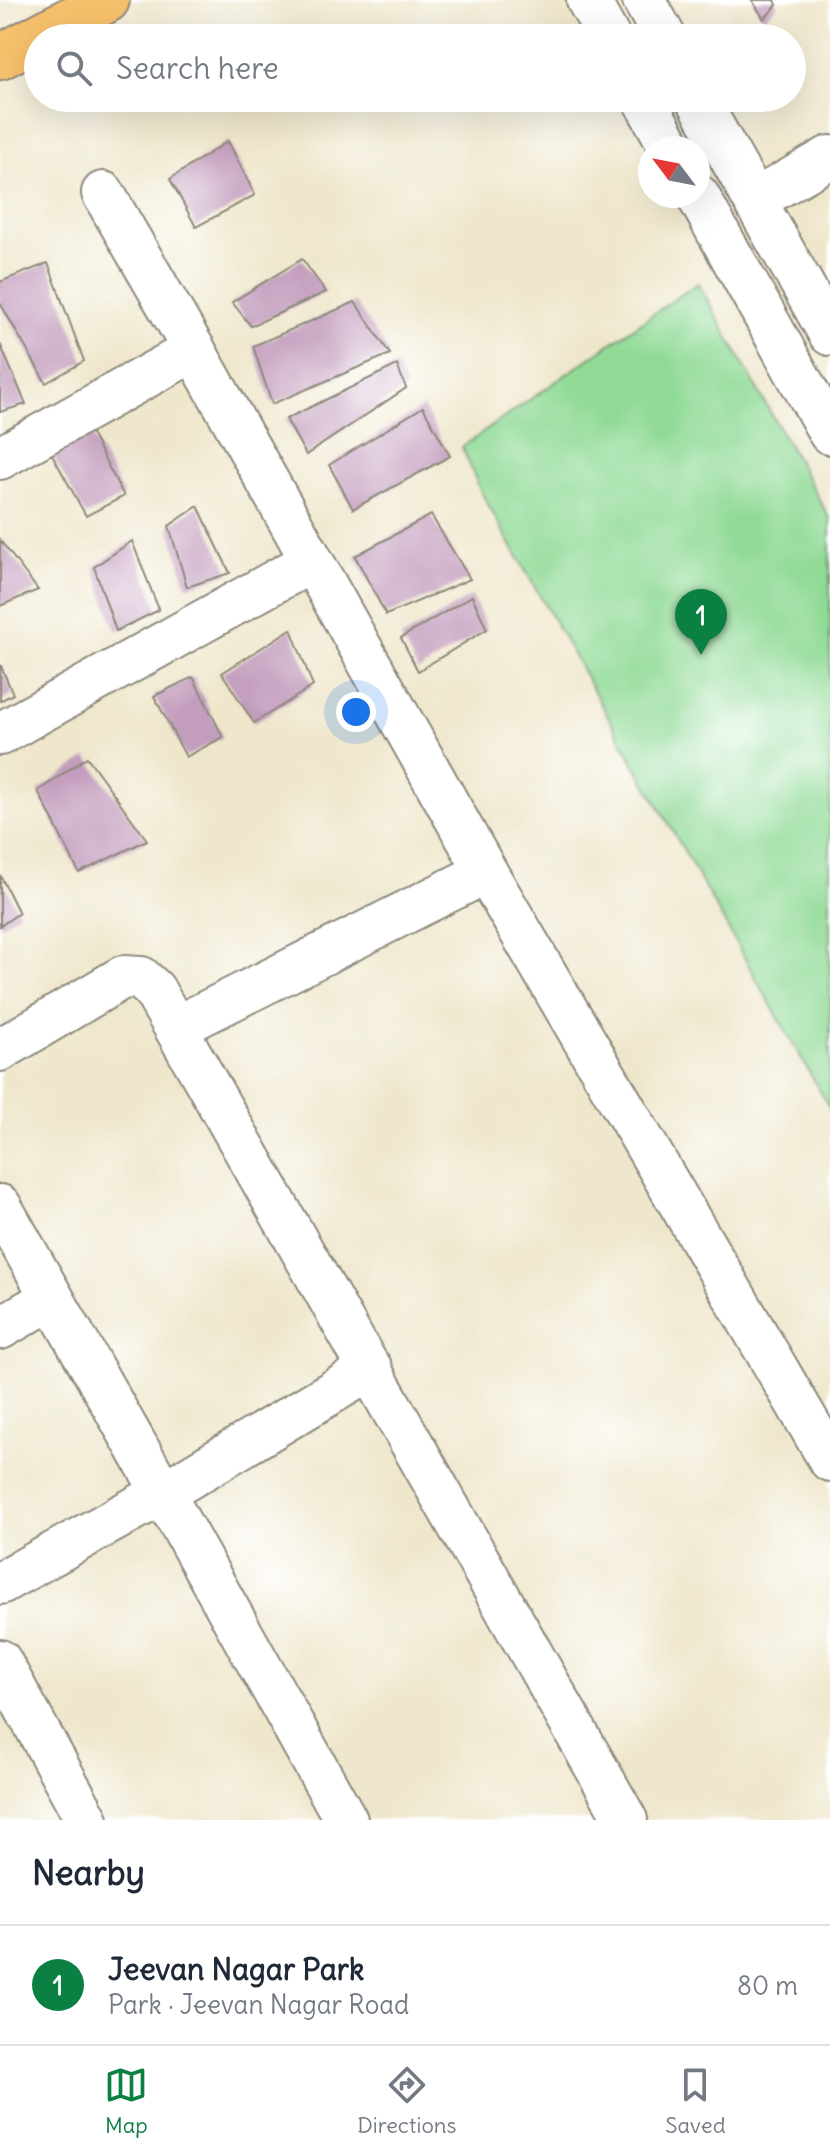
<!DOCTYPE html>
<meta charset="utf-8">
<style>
body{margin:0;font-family:Delius,sans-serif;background:#f2f2f3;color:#1f2937}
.compass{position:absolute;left:638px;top:136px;width:72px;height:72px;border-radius:50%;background:#fff;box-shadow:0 8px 32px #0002;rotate:302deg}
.you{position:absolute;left:356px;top:712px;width:28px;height:28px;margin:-20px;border:6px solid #fff;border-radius:50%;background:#1a73e8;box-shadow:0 0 0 12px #1a73e833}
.badge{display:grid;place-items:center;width:52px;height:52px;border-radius:50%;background:#0b8043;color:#fff;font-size:26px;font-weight:700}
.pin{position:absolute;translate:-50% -66px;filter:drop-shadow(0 2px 4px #0008)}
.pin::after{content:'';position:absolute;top:42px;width:28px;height:24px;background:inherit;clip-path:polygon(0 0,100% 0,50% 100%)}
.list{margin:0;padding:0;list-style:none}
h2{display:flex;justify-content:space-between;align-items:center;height:104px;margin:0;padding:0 32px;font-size:34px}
h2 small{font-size:26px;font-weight:400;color:#747a83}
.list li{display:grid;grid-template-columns:52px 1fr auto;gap:24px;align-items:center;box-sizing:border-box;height:120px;padding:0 32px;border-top:2px solid #e0e1e3}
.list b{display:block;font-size:30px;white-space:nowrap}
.list p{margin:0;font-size:26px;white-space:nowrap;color:#747a83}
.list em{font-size:26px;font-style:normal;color:#747a83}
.icon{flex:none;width:44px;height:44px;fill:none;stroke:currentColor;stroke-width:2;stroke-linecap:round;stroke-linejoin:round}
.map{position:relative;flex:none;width:830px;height:1820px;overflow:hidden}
.search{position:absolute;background:#fff;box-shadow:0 8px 32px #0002;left:24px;right:24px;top:24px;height:88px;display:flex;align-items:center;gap:20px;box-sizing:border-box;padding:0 28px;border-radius:44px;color:#747a83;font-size:30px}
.sheet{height:224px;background:#fff}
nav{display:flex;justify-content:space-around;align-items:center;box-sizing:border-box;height:112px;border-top:2px solid #e0e1e3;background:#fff;font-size:22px;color:#747a83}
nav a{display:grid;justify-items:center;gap:4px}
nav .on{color:#0b8043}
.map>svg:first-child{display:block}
</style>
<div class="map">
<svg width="830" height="1820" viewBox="0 0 830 1820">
<rect width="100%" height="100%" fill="#fff"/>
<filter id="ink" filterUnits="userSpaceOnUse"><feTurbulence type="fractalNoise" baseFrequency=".0125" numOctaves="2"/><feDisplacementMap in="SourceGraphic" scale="16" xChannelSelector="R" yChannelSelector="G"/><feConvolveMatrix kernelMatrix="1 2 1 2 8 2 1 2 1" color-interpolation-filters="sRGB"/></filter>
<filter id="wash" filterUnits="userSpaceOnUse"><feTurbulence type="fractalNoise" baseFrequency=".006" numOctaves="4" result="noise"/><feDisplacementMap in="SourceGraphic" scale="32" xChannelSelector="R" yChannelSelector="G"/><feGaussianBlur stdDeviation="1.8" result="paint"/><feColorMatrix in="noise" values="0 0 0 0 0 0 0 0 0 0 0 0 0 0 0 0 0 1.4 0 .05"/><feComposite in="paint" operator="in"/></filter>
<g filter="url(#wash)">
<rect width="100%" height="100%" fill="#efe7cc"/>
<polygon fill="#90da96" stroke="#5e8260" stroke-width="2" points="698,283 830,519 830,1109 481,492 462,447"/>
<g id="blocks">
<g fill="#c39dbd">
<polygon points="752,0 775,0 777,5 764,19"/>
<polygon points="228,141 255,195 196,227 170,179"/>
<polygon points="302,259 326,292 251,326 232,302"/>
<polygon points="48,263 84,361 46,383 0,303 0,282"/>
<polygon points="355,302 390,354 272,404 253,346"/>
<polygon points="0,344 26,404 0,412"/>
<polygon points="397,365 406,388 306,455 286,419"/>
<polygon points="423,407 450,456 353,509 329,465"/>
<polygon points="88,428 124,496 86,516 49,449"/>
<polygon points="198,506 230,573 187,587 169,526"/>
<polygon points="431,515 470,579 386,615 355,556"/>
<polygon points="0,540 38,590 0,606"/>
<polygon points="132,541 159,610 116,631 94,567"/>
<polygon points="472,596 487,629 418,671 401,638"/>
<polygon points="291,629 313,686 254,723 222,673"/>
<polygon points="0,664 13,694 0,701"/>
<polygon points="193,677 223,737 186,757 154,696"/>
<polygon points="87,757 147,840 79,873 38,791"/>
<polygon points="0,875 19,913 0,926"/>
</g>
</g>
</g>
<g filter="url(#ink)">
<use href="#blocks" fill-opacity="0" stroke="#8d897c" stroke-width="2"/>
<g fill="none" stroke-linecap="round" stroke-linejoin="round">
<defs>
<g id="minor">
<polyline points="588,0 609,38"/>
<polyline points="644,0 665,38"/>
<polyline points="643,98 671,148"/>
<polyline points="697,98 830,334"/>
<polyline points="698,196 830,433"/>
<polyline points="755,200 830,157"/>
<polyline points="194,350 486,872"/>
<polyline points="0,458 194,350 103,193"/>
<polyline points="0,734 310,562"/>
<polyline points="177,1027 486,872 830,1460"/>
<polyline points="0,1050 123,977 141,978 154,990 626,1820"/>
<polyline points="0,1206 163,1493 0,1583"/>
<polyline points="0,1328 52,1298"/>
<polyline points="0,1661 87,1820"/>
<polyline points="346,1820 163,1493 371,1369"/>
</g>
<polyline id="major" points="0,57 107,0"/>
</defs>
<use href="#minor" stroke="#8d897c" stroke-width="46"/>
<use href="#major" stroke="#8d897c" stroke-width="48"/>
<use href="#minor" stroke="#fff" stroke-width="42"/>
<use href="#major" stroke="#f7c06c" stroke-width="44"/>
</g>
</g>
</svg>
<svg class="compass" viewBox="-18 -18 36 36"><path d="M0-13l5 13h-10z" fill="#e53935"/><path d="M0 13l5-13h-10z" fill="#747a83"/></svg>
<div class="you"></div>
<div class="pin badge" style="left:701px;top:655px">1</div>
<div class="search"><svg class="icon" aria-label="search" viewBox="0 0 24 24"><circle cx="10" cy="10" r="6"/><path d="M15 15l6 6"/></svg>Search here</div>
</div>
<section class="sheet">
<h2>Nearby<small></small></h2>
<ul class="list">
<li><span class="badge">1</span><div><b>Jeevan Nagar Park</b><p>Park · Jeevan Nagar Road</p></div><em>80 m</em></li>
</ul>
</section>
<nav>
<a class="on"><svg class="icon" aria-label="map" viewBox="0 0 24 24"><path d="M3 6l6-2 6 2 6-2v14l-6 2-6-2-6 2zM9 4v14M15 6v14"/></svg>Map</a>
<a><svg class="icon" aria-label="directions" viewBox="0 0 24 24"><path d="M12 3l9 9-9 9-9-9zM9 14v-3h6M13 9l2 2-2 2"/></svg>Directions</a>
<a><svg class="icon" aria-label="saved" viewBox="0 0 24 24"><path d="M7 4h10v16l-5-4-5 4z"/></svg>Saved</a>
</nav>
